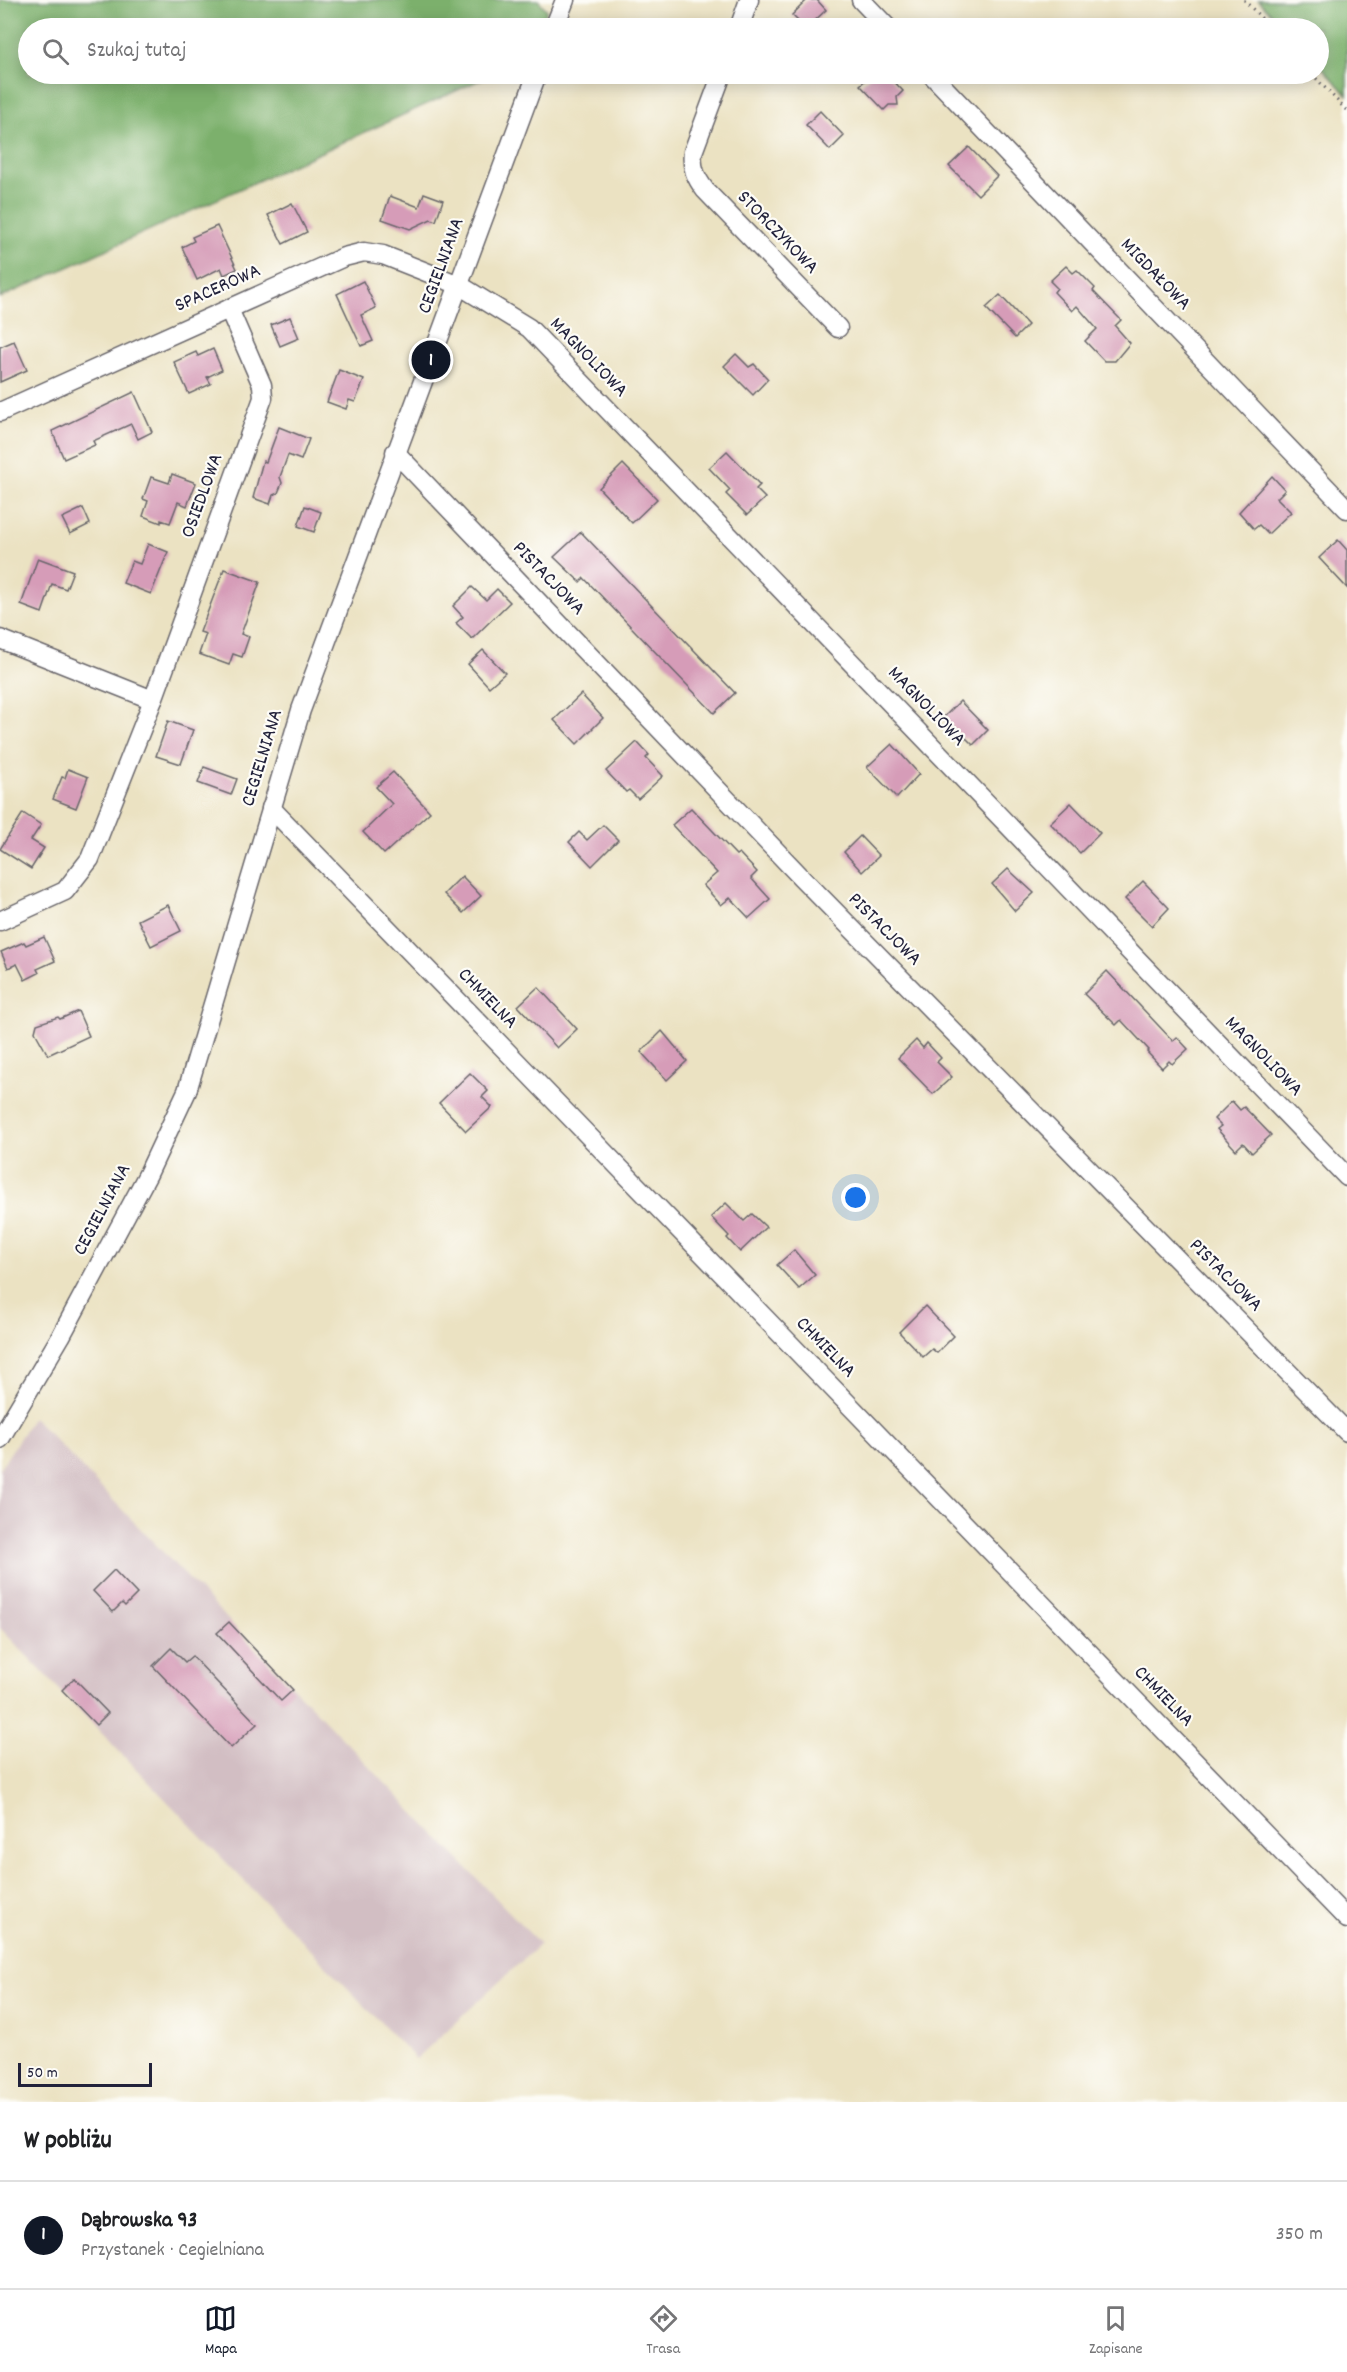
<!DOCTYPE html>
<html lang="pl">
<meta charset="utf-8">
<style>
body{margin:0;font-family:Dekko,sans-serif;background:#f2f2f2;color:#202124}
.scale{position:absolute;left:18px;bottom:15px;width:134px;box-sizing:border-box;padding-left:6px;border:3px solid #22223b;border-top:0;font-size:16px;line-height:21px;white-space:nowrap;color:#22223b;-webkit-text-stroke:4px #fdfcf7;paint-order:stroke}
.you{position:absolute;left:856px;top:1198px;width:21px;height:21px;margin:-15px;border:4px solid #fff;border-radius:50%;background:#1a73e8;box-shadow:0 0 0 9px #1a73e833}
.badge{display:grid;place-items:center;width:39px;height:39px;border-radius:50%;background:#111827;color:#fff;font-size:20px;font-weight:700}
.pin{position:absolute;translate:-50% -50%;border:3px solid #fff;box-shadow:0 2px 6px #0006}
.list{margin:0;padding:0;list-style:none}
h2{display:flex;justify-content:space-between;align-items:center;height:78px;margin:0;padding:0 24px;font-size:26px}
h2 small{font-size:20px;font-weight:400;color:#757577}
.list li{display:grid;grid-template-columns:39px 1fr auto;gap:18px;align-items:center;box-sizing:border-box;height:108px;padding:0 24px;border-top:2px solid #e0e0e0}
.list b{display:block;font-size:22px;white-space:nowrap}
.list p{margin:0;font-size:20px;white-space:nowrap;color:#757577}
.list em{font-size:20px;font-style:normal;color:#757577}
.icon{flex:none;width:33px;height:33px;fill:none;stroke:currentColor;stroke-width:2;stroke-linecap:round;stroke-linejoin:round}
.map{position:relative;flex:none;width:1347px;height:2102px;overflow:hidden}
.search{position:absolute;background:#fff;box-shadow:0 3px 15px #0003;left:18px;right:18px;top:18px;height:66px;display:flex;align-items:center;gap:15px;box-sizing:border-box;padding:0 21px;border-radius:33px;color:#757577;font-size:22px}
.sheet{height:186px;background:#fff}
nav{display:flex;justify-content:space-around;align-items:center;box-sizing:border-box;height:84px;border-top:2px solid #e0e0e0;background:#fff;font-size:16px;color:#757577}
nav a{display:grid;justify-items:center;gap:3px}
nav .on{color:#111827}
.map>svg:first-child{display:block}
</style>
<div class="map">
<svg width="1347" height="2102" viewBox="0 0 1347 2102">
<rect width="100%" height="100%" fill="#fdfcf7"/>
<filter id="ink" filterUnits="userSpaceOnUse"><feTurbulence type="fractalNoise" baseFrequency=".0167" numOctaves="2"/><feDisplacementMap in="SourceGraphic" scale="12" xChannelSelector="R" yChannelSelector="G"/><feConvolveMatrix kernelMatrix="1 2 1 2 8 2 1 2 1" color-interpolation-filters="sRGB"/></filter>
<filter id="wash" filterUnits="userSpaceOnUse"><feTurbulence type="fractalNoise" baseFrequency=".008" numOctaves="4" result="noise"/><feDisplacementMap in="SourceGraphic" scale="24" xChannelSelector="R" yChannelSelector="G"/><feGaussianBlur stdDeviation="1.35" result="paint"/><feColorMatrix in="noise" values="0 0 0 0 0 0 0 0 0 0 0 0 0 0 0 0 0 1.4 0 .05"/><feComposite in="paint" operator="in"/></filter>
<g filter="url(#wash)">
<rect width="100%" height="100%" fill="#ebe2c2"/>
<polygon fill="#d2bec3" points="33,1417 540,1944 416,2059 0,1628 0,1469"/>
<g fill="#7cb06c" stroke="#4f6954" stroke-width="1.5">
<polygon points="0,0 538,0 547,10 540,28 28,28 28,74 493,74 0,298"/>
<polygon points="1258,0 1347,0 1347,95 1319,64 1318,28 1285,28"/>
</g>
<g id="blocks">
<g fill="#d69cb8">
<polygon points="807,0 817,0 826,10 807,28 805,28 792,15"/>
<polygon points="872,74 887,74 903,91 897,97 898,105 889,105 884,110 860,85"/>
<polygon points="820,111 844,136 830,150 806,125"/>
<polygon points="969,147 997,176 978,195 949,166"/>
<polygon points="424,193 443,200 436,221 431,219 410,229 382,219 390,196 419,207"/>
<polygon points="292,203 307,232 283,244 268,215"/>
<polygon points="217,226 237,269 224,275 221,268 197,280 182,247 194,241 192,237"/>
<polygon points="1066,266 1073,273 1077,270 1095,288 1093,291 1121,320 1115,326 1130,343 1115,361 1104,361 1085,341 1097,329 1077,306 1072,311 1054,292 1057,288 1050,281"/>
<polygon points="363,281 376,308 361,315 373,341 361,346 337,294"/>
<polygon points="1000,295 1028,325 1015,338 986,308"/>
<polygon points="290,317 299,338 280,346 271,325"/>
<polygon points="14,341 27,370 0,382 0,347"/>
<polygon points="213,349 222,370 207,377 211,384 189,394 174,362 196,352 198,356"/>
<polygon points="736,354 749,367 754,364 768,379 753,395 724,366"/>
<polygon points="339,370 364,380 355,402 349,400 346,409 327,402"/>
<polygon points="134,392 152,432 138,439 131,424 93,441 95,445 64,459 52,431"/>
<polygon points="279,427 309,439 301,460 288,455 280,477 282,483 278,493 273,495 270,504 253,498 263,461 266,462"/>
<polygon points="727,451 760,485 756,489 765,498 747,515 726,494 730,490 709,468"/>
<polygon points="623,464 657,499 632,523 599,488"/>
<polygon points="172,474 196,483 187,506 178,502 170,523 161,520 161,523 143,516 148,501 143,499 151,477 169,483"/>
<polygon points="1272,476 1285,490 1277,498 1291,512 1268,534 1259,525 1254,529 1239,512"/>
<polygon points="305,506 321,512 314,532 298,526"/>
<polygon points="83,508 90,524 70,534 62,518"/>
<polygon points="581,532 735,693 714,713 584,578 580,582 554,557"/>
<polygon points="1338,540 1347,550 1347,588 1319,558"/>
<polygon points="148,544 168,552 151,594 123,583 132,561 140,564"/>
<polygon points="38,558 73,571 66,589 52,584 42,613 21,605"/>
<polygon points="224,569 260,582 241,634 249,637 242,657 233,654 229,665 199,654 206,634 200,632"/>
<polygon points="472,587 486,600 497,589 510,602 472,639 456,623 463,617 453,606"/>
<polygon points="483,650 505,673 489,687 468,664"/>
<polygon points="581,694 603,718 577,744 554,720"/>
<polygon points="960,701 988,730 973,745 965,737 964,739 943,718"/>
<polygon points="168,721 193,730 181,764 156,756"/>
<polygon points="637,742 649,755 646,758 663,776 638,799 629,790 626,792 606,771"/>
<polygon points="892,744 919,774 897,798 867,767"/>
<polygon points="204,767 237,779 231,795 198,783"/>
<polygon points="68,769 88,777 76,808 53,799 62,777 65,778"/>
<polygon points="393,772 430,812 384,854 363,832 392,804 376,787"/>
<polygon points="1071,803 1100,833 1080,853 1050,823"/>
<polygon points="691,808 736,855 739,853 757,872 751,878 770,899 749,918 730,898 721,905 703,885 717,873 672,825"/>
<polygon points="23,813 41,825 31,840 44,848 31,869 0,849"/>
<polygon points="603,825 618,840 592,866 569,842 579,832 587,840"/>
<polygon points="860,836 879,856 862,872 844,852"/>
<polygon points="1008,869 1034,893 1015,911 992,884"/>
<polygon points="462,876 481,896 463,913 444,894"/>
<polygon points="1143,881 1169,908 1152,926 1125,899"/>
<polygon points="168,905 181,931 151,946 138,920"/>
<polygon points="44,937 55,961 37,969 39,973 25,980 17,964 8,968 1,952 24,942 26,945"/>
<polygon points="1107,971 1173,1041 1177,1037 1188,1049 1172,1064 1169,1061 1162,1068 1147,1052 1149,1050 1121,1020 1116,1025 1084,994"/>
<polygon points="538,987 577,1029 557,1048 518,1006"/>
<polygon points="78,1011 89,1036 48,1055 35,1032 37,1024 58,1017 60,1019"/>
<polygon points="662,1031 687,1061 667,1080 641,1052"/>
<polygon points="916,1040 923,1048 927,1043 941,1058 937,1062 952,1077 933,1094 898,1058"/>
<polygon points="470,1073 488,1091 482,1097 492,1107 466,1131 439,1103"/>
<polygon points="1232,1101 1240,1110 1244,1107 1271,1135 1252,1153 1243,1143 1236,1150 1217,1129 1221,1126 1214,1119"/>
<polygon points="726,1203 744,1221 752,1214 766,1227 740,1252 727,1238 729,1236 711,1217"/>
<polygon points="794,1250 815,1275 799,1289 777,1265"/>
<polygon points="925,1306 954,1336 937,1353 932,1349 923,1357 899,1332"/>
<polygon points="114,1570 137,1594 125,1606 122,1603 113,1612 93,1591"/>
<polygon points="229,1622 293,1690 281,1701 217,1633"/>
<polygon points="171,1648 185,1662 192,1656 257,1724 231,1748 153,1666"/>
<polygon points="74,1678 108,1713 96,1725 62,1690"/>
</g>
</g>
</g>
<g filter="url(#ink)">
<use href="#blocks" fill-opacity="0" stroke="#68656a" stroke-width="1.5"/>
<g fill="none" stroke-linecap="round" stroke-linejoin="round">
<defs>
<g id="minor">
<polyline points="861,0 888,28"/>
<polyline points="554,28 565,0"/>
<polyline points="739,28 749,0"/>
<path d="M 722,74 L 693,152 C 691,168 696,178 705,190 L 838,328"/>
<polyline points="931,74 1347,509"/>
<polyline points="0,412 344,257 364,252 383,255 459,285 529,328 1347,1177"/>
<polyline points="395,452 801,877 1347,1432"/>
<polyline points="0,639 153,700"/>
<polyline points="271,808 1347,1919"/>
<polyline points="0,921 65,891 90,859 153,700 263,398 262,385 229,309"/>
<polyline points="0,1439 61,1336 148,1174 187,1091 301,710 537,74"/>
</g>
</defs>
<use href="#minor" stroke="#68656a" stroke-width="21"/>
<g stroke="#68656a" stroke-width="3" stroke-dasharray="1.5 4.5" stroke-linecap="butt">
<polyline points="1244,0 1271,28"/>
<polyline points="1312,74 1347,111"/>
</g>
<use href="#minor" stroke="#fff" stroke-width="18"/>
</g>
</g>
<g text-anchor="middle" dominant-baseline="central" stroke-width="4.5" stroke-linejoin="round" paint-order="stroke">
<g font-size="20" fill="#22223b" stroke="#fdfcf7">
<text transform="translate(777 233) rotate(46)">STORCZYKOWA</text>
<text transform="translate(442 266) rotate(-70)">CEGIELNIANA</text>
<text transform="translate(1155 275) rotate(46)">MIGDAŁOWA</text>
<text transform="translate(218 289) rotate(-24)">SPACEROWA</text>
<text transform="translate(588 358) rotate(46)">MAGNOLIOWA</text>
<text transform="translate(203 496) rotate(-70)">OSIEDLOWA</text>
<text transform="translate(548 579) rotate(46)">PISTACJOWA</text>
<text transform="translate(926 707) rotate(46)">MAGNOLIOWA</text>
<text transform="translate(263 758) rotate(-73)">CEGIELNIANA</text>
<text transform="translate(884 930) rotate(45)">PISTACJOWA</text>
<text transform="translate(487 999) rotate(46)">CHMIELNA</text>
<text transform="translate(1263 1057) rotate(46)">MAGNOLIOWA</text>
<text transform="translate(103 1210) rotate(-62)">CEGIELNIANA</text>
<text transform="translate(1225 1276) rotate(45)">PISTACJOWA</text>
<text transform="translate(825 1348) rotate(46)">CHMIELNA</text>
<text transform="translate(1163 1697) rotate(46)">CHMIELNA</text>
</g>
</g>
</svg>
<div class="scale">50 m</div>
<div class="you"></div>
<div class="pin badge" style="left:431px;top:360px">1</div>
<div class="search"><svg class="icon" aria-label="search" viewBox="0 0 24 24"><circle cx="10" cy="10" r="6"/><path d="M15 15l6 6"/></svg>Szukaj tutaj</div>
</div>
<section class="sheet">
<h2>W pobliżu<small></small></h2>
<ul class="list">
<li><span class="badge">1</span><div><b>Dąbrowska 93</b><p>Przystanek · Cegielniana</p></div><em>350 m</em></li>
</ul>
</section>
<nav>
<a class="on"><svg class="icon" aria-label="map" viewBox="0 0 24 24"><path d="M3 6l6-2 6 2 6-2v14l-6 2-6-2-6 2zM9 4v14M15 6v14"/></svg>Mapa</a>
<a><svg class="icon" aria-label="directions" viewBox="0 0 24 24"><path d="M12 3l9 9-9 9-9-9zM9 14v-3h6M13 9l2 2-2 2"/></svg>Trasa</a>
<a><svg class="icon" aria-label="saved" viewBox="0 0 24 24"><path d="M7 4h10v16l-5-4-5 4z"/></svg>Zapisane</a>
</nav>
